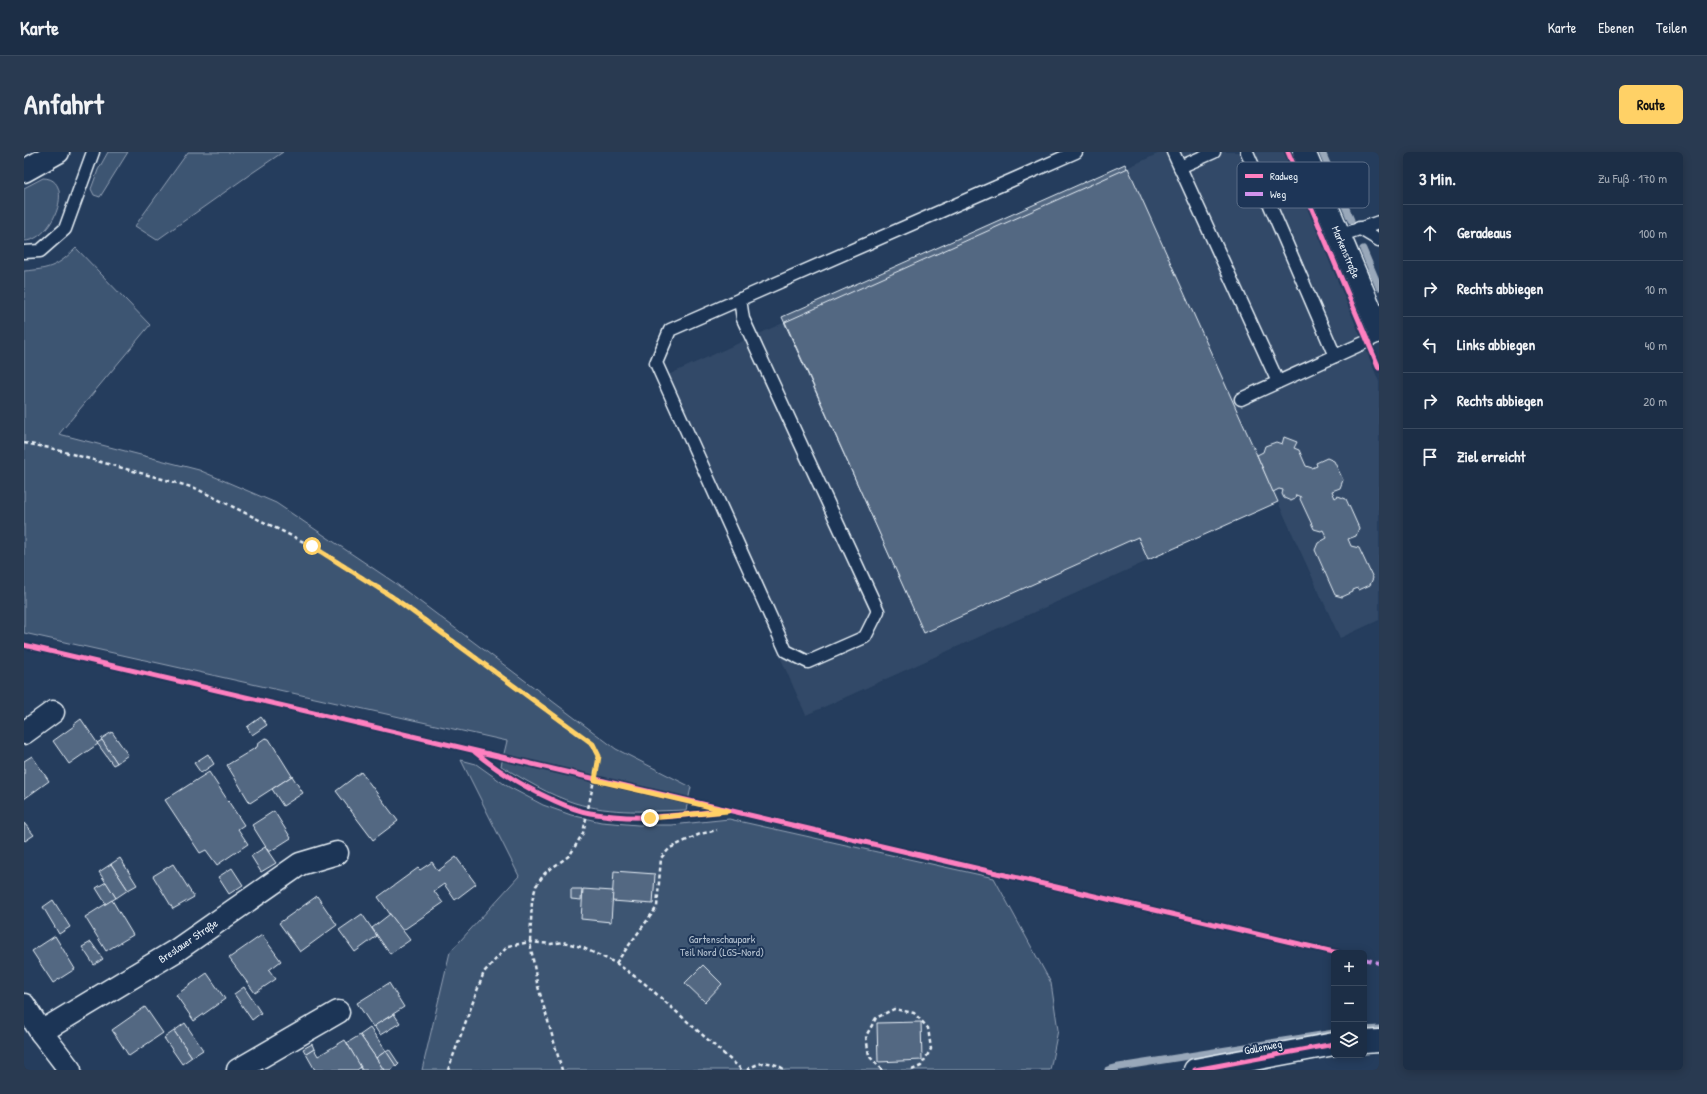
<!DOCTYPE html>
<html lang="de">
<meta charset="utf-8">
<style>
body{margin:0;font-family:"Patrick Hand",sans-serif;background:#293a51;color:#f1f3f6}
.controls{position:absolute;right:12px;bottom:12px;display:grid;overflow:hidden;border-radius:6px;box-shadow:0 2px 10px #0003}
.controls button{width:36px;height:36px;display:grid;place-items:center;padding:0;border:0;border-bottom:1px solid #3a4a5f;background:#1c2e46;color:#f1f3f6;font:20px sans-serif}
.stop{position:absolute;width:12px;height:12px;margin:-9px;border:3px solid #ffd166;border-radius:50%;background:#fff}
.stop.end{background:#ffd166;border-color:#fff;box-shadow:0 1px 4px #0008}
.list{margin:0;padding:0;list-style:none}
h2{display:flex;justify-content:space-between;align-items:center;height:52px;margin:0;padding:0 16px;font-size:17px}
h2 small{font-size:13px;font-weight:400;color:#a0a8b3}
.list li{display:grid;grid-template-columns:26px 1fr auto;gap:12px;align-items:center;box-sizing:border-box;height:56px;padding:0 16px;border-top:1px solid #3a4a5f}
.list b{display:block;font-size:15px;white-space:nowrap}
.list em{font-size:13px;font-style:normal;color:#a0a8b3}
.icon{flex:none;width:22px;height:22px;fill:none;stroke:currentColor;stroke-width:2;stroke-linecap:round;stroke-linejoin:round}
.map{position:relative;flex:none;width:1355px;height:918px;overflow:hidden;border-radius:6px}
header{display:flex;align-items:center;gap:24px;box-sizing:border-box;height:56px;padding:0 20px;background:#1c2e46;border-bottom:1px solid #3a4a5f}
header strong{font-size:19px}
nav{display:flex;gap:22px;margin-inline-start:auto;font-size:14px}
.intro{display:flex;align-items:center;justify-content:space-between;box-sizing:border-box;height:96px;padding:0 24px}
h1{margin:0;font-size:28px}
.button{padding:10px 18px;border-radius:6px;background:#ffd166;color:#111;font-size:14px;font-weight:700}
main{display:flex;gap:24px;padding:0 24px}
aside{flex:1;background:#1c2e46;border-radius:6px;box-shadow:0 2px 10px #0003}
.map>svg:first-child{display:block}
</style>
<header>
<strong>Karte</strong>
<nav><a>Karte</a><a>Ebenen</a><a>Teilen</a></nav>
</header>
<div class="intro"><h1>Anfahrt</h1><a class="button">Route</a></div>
<main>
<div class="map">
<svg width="1355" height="918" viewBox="0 0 1355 918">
<rect width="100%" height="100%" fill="#253d5d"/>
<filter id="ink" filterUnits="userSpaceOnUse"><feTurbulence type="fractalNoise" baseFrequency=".025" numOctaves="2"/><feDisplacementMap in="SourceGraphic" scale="8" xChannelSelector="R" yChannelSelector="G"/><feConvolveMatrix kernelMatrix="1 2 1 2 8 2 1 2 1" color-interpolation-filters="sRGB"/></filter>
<g filter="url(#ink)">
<polygon fill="#334a68" points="1138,0 1261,0 1355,230 1355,468 1316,486 1254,350 782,563 633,228"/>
<g fill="#3e5472" stroke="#93a2b5">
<polygon points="84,0 104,0 76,45 70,43 67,37 74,18"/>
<polygon points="164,0 259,0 225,23 133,88 111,74"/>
<path d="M 19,26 C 52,26 30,89 0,89 L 0,36 Z"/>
<path d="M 52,96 L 126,173 L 35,282 L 175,318 L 252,351 L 371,431 L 592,597 L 667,635 L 662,658 C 625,659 587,662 551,651 C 525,643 501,628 477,614 L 483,589 L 0,481 L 0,119 C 26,117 34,114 52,96 Z"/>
<polygon points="437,608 452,612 483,634 519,653 547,663 577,670 614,673 648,673 705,667 970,726 1027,831 1034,878 1026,918 398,918 426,800 495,724"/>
</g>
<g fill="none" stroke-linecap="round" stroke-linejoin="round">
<g stroke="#99a8ba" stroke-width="7">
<polyline points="1298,0 1327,68"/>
<polyline points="1339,97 1355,135"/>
<polyline points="1340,878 1355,877"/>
<polyline points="1084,918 1095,915 1310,881"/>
</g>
</g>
<g fill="#536782" stroke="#e8f1f8">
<polygon points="1101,12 1250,345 1122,402 1111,379 897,473 758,165"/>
<polygon points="1104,16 1254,350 1124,408 1114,385 900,481 761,170"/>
<polygon points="1260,285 1273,290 1270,296 1275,298 1282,314 1288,316 1293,314 1292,311 1303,306 1310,309 1319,328 1316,336 1308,339 1311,346 1314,344 1322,347 1335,376 1332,384 1324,387 1327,394 1335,396 1349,426 1346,433 1335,438 1334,436 1329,438 1329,440 1318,445 1311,443 1291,398 1294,391 1303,386 1299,378 1297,379 1290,377 1276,347 1277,345 1272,343 1271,347 1267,349 1260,346 1258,342 1259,338 1255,337 1249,340 1233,303 1239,300 1241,294 1252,290 1258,292"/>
<polygon points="237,565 243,573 228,583 223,575"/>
<polygon points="57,567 74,592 45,612 29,589 50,574 49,573"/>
<polygon points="88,580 104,603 93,611 77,587"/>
<polygon points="241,586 245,587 268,624 226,651 203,613 233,595 234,591"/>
<polygon points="78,588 93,611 89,613 73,591"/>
<polygon points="184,602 190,612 177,621 170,611"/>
<polygon points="8,604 25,629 0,647 0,609"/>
<polygon points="185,620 220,673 214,677 224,692 193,713 182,698 176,701 141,648"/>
<polygon points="337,620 374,669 349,688 312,639"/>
<polygon points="268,624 279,641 259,654 248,637"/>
<polygon points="250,659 267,686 245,700 228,673"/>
<polygon points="0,671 10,683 1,689 0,688"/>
<polygon points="241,695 252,711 237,720 227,704"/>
<polygon points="432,705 452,732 431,748 420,732 410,739 419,751 378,779 354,745 394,716 396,718 408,710 414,719"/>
<polygon points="96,706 113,733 104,738 87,712"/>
<polygon points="87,712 104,738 92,746 75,720"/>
<polygon points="149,712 170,745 149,757 129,724"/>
<polygon points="208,716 219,733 205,742 194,725"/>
<polygon points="590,719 631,722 629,752 588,749"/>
<polygon points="82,730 92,746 82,752 72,736"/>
<polygon points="547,737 558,737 557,748 547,747"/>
<polygon points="559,737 589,739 587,770 557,767"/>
<polygon points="293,744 313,773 276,800 255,771"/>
<polygon points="29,748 46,775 35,782 19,755"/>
<polygon points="88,748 109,783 82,799 61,765"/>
<polygon points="338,762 353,784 331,800 315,778"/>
<polygon points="366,762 386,788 366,802 348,776"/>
<polygon points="238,783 257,809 245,818 252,827 231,841 205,806"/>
<polygon points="31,784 51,817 29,831 8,799"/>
<polygon points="67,790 79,807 70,813 58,795"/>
<polygon points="679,813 698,832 681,850 661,831"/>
<polygon points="183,821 201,847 170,869 152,843"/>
<polygon points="365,831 380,855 349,875 333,851"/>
<polygon points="220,835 237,861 228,868 210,842"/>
<polygon points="121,855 139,881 105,904 88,878"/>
<polygon points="370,862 376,871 356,883 350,874"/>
<polygon points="897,870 898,908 854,910 853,871"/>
<polygon points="161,871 179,898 168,905 150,879"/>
<polygon points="346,876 362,899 352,906 336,883"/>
<polygon points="150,879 168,905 158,912 140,886"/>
<polygon points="336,883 352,906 360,918 338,918 323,891"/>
<polygon points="321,888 337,915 333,918 291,918 282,902 290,897 294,904"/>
<polygon points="288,892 290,897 282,902 279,897"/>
<polygon points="365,897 375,912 372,915 362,899"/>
<polygon points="362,899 372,914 366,918 360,918 352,906"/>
</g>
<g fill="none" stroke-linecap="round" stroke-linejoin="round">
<defs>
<g id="service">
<polyline points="1149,0 1254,230"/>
<polyline points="1223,0 1311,204"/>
<polyline points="1156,15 1190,0"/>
<polyline points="1335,76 1355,88"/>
<polyline points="1315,84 1355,70"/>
<polyline points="0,100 16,99 41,77 69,0"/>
<polyline points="716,147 719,167 854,459 841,485 784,510 762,499 632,211 646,178 1052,0"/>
<polyline points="1217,247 1355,184"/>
</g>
<g id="minor">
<polyline points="1280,0 1355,178"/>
<polyline points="0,19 34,0"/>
<polyline points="0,581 29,560"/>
<polyline points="0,853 17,880 46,918"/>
<polyline points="17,880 153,798 276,712 313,701"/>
<polyline points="1340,890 1355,889"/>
<polyline points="214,918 314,860"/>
<polyline points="1171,918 1310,892"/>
</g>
</defs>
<use href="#service" stroke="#e8f1f8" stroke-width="15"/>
<use href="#minor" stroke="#e8f1f8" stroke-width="25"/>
<g stroke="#e8f1f8" stroke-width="2.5" stroke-dasharray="4 3" stroke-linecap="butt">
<polyline points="0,291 26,296 171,336 288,394 371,446 569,592 575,604 559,681 546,703 521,721 512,734 508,749 506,790 513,831 538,918"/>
<polyline points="592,811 633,755 637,706 646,696 676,682 693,678"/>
<polyline points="424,918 460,820 484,794 506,790 527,792 539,790 557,795 592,811 620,831 718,918"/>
<path d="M 723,918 C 736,909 748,908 761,918"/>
<polyline points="858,918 845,904 842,884 852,866 870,857 890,861 904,876 907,897 897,914 888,918"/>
</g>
<use href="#service" stroke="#1d3557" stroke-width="12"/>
<use href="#minor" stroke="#1d3557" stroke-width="22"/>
<polyline stroke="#d193ec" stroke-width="4" stroke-dasharray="8 4" stroke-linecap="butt" points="1340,807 1355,811"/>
<defs>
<g id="cycleway">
<polyline points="1264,0 1355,216"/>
<polyline points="0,493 1314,801"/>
<path d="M 451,600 C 476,621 502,636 531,649 C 542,654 554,659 566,661 C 609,669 653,664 696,659"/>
<polyline points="1171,918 1310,892"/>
</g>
</defs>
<use href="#cycleway" stroke="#1d3557" stroke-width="8"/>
<use href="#cycleway" stroke="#ff80c0" stroke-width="5"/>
</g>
</g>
<g fill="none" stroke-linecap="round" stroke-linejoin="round" filter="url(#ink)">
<polyline stroke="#ffd166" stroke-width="5" points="288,394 370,446 569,592 575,604 571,628 704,659 626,666"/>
</g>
<g text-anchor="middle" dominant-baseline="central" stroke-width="4" stroke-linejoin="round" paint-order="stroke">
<g font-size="11" fill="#e8f1f8" stroke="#1d3557">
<text transform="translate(1322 100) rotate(67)">Markenstraße</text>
<text transform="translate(164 789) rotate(-34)">Breslauer Straße</text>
<text transform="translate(1239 895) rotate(-11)">Gallenweg</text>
</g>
<g font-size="11" fill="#b5c2d0" stroke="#1d3557">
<text x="698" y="787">Gartenschaupark<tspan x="698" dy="13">Teil Nord (LGS-Nord)</tspan></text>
</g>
</g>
<rect x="1213" y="10" width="132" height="46" rx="6" fill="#1d3557" stroke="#5a6d87" stroke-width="1"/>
<rect x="1221" y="22" width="18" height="4" fill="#ff80c0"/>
<rect x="1221" y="40" width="18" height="4" fill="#d193ec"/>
<g font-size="11" fill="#e8f1f8">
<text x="1246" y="28">Radweg</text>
<text x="1246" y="46">Weg</text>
</g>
</svg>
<div class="controls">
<button>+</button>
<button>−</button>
<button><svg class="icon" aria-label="layers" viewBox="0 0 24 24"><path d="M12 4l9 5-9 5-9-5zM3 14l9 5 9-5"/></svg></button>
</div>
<div class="stop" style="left:288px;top:394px"></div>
<div class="stop end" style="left:626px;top:666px"></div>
</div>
<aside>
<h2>3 Min.<small>Zu Fuß · 170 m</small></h2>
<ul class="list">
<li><svg class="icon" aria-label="ahead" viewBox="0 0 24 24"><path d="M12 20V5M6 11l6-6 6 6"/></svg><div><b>Geradeaus</b></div><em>100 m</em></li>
<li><svg class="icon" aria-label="right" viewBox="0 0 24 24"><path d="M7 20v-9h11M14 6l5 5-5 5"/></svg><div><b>Rechts abbiegen</b></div><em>10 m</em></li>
<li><svg class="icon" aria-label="left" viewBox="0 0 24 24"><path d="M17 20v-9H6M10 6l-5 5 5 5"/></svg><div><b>Links abbiegen</b></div><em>40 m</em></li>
<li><svg class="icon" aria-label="right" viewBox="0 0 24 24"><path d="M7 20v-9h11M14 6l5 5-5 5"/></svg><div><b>Rechts abbiegen</b></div><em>20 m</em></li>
<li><svg class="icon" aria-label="arrive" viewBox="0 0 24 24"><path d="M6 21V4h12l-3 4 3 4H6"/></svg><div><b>Ziel erreicht</b></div></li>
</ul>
</aside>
</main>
